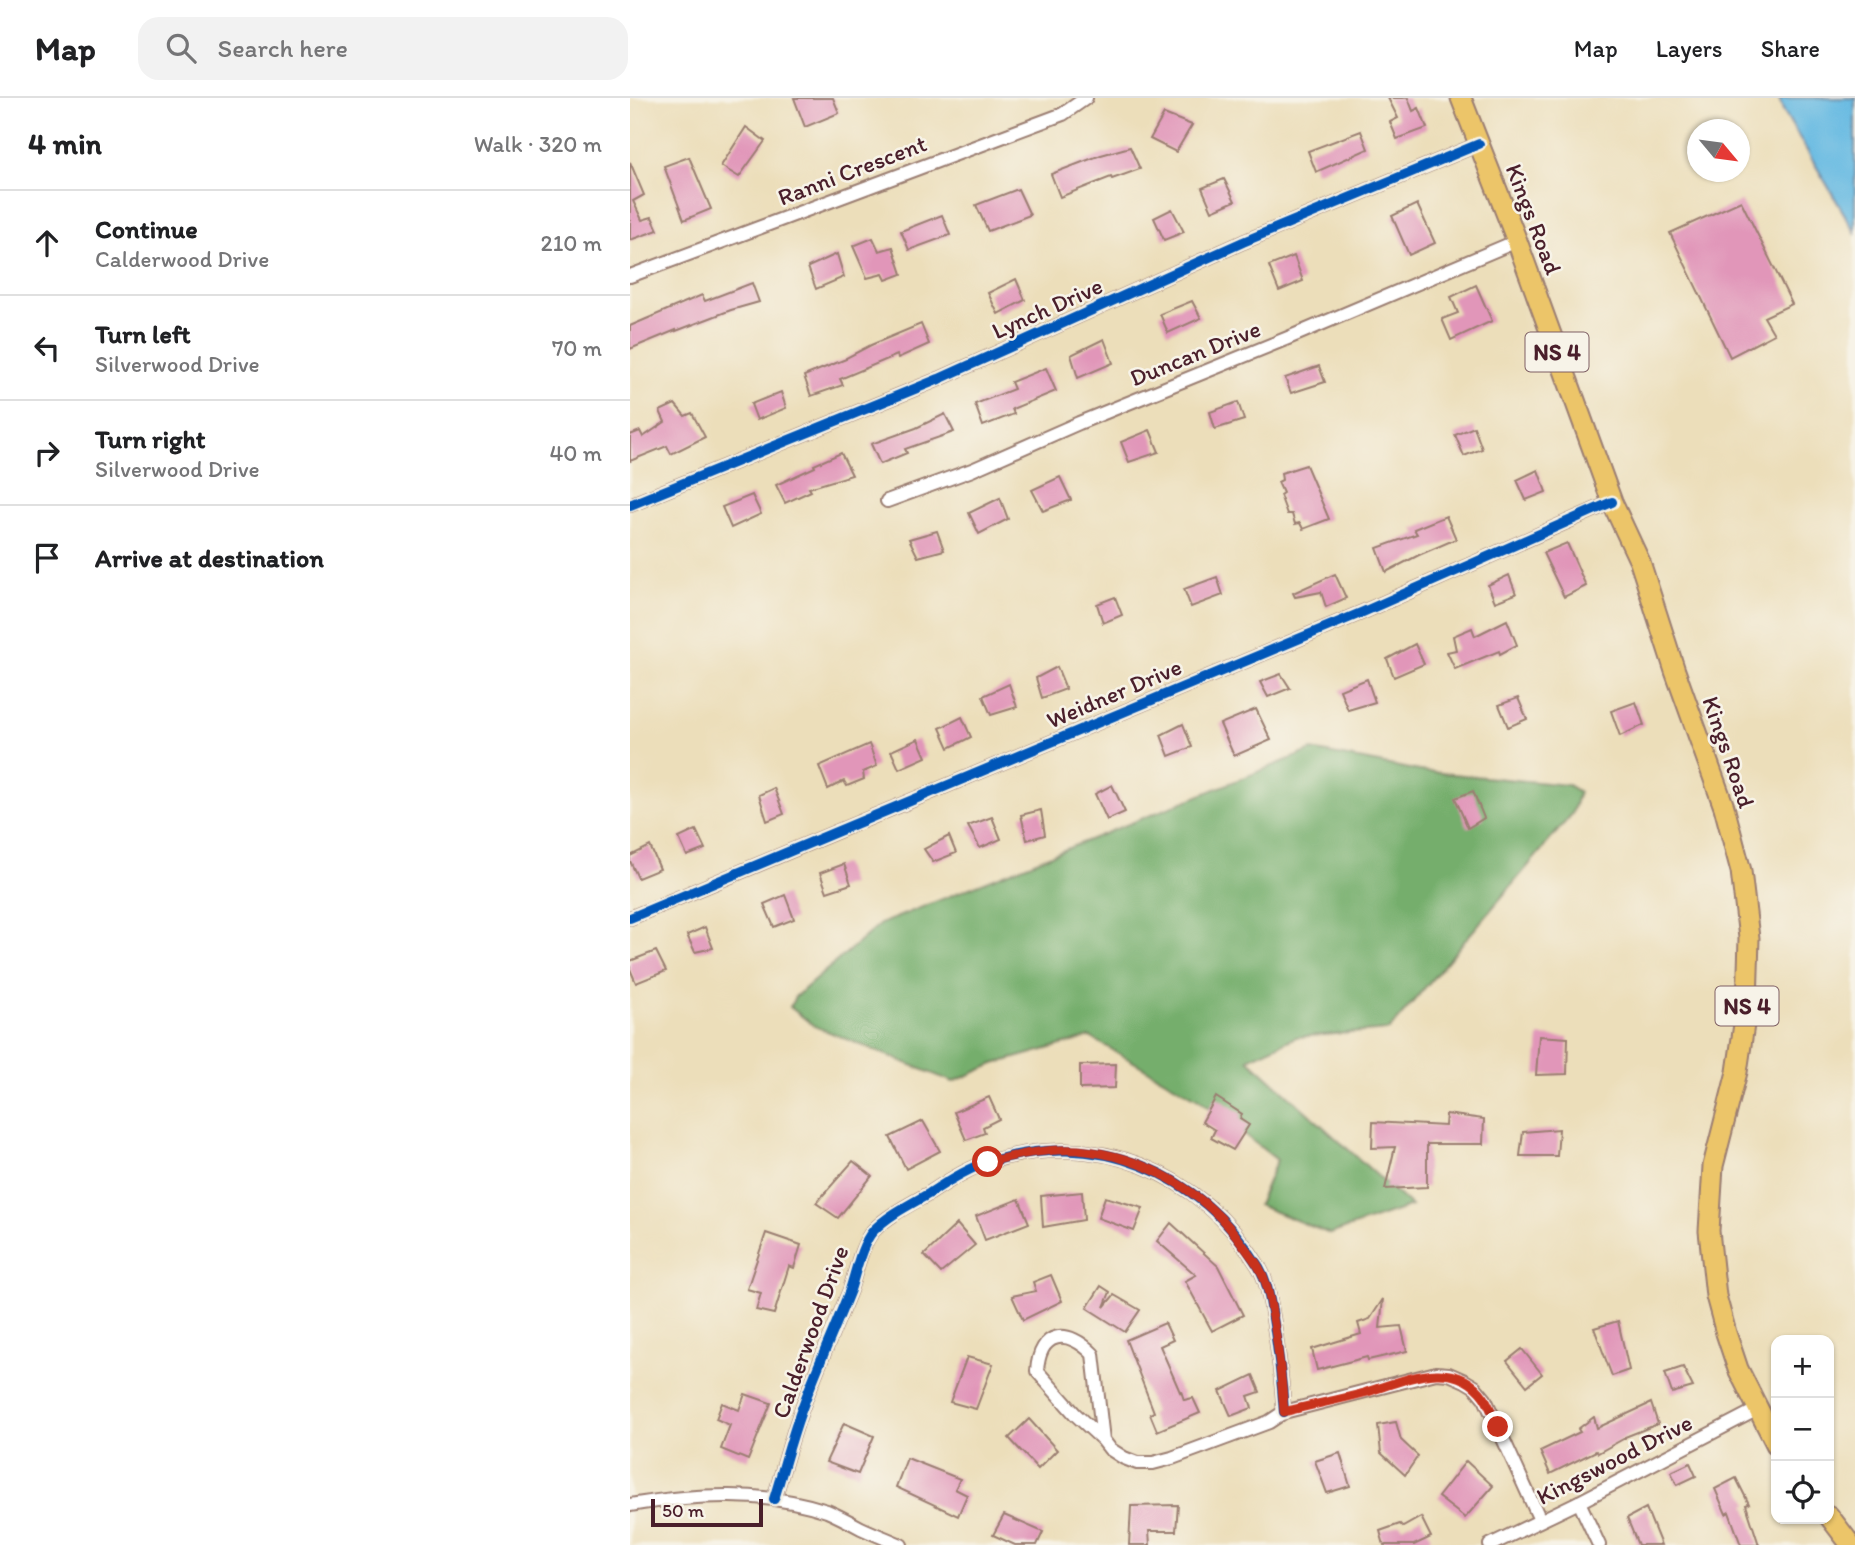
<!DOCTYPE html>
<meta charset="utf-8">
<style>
body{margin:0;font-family:Itim,sans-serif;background:#f2f2f2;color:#202124}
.controls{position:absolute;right:21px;bottom:21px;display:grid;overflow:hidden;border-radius:14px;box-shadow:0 2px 5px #0004}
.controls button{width:63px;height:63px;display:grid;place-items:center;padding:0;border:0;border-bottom:2px solid #e0e0e0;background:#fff;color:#202124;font:35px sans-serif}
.compass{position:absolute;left:1057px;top:21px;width:63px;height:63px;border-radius:50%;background:#fff;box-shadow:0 2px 5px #0004;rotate:119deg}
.scale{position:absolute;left:21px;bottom:18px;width:112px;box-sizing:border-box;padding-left:7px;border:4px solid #4a1f2b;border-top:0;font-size:19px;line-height:24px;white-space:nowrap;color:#4a1f2b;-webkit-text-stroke:5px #f7f3e8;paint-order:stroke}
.stop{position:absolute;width:21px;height:21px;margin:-16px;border:5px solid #c8321e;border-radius:50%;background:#fff}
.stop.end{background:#c8321e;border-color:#fff;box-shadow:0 2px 7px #0008}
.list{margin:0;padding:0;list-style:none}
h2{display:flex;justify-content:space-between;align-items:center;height:91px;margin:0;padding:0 28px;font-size:30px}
h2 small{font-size:23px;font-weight:400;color:#757577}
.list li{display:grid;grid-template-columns:46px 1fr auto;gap:21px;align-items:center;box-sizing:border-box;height:105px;padding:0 28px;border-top:2px solid #e0e0e0}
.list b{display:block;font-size:26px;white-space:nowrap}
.list p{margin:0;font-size:23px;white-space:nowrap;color:#757577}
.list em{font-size:23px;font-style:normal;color:#757577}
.icon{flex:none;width:38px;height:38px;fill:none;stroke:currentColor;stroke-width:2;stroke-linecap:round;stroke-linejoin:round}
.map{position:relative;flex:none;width:1225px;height:1447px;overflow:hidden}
header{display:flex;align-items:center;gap:42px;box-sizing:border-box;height:98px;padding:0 35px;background:#fff;border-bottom:2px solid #e0e0e0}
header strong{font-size:33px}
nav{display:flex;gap:38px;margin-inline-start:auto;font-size:24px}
.search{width:490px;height:63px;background:#f2f2f2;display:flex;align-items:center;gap:18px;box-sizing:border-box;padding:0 24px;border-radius:21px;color:#757577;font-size:26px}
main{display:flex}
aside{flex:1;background:#fff}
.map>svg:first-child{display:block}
</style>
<header>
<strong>Map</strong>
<div class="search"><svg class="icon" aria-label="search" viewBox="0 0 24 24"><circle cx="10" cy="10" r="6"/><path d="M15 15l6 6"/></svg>Search here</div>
<nav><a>Map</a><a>Layers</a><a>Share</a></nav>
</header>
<main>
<aside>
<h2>4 min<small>Walk · 320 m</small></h2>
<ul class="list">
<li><svg class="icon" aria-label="ahead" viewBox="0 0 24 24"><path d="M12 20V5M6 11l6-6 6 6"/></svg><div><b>Continue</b><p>Calderwood Drive</p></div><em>210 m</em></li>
<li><svg class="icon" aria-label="left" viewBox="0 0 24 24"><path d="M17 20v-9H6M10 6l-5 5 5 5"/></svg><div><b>Turn left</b><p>Silverwood Drive</p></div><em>70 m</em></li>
<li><svg class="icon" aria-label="right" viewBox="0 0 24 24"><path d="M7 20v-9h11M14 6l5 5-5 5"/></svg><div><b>Turn right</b><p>Silverwood Drive</p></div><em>40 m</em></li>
<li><svg class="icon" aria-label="arrive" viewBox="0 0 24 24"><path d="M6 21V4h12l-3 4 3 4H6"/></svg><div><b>Arrive at destination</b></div></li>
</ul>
</aside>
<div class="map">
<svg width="1225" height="1447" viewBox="0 0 1225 1447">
<rect width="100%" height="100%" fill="#f7f3e8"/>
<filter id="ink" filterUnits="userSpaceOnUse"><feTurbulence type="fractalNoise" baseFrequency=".0143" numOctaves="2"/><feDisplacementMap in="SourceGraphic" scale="14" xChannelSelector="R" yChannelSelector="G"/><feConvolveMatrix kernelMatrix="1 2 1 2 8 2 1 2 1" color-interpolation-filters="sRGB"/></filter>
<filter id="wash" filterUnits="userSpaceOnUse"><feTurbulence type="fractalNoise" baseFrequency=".00686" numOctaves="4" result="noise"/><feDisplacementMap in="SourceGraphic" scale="28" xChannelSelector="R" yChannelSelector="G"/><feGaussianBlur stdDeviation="1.57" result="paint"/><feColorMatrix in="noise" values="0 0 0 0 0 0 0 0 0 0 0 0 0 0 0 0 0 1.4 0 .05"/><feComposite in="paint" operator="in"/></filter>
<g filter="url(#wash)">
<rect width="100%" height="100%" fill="#ecdeba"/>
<polygon fill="#74ae6c" stroke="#5f664c" stroke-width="2" points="682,652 790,673 938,687 949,694 942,716 759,932 666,939 618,961 781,1108 700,1136 628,1107 647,1062 570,1002 460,939 364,966 323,984 184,928 160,909 165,899 250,826"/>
<polygon fill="#66bae2" stroke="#586c86" stroke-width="2" points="1149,0 1225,0 1225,134 1153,12"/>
<g id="blocks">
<g fill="#e196b9">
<polygon points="164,0 203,0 209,15 175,29"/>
<polygon points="758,0 778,0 783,13 789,10 797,30 767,41 760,24 768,20"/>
<polygon points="534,16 562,27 546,54 520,41"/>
<polygon points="116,29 135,43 109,79 91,68"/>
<polygon points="731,33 738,51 686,74 678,53"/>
<polygon points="500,49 510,71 482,81 481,79 430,99 421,76 471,57"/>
<polygon points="59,59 81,111 54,122 34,68"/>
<polygon points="0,64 14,97 3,103 12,122 22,119 28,132 0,142"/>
<polygon points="594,81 605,103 582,113 572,90"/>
<polygon points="388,91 400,117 358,133 346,107"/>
<polygon points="1111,103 1162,206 1134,219 1144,236 1100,259 1040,135"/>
<polygon points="787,106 805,145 779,157 762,118"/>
<polygon points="542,111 554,134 534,142 524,120"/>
<polygon points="312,117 320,137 279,152 271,133"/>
<polygon points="243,140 249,153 263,149 272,176 256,182 253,176 237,180 223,148"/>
<polygon points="207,156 214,179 186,191 178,169"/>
<polygon points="664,158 673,183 649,193 639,168"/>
<polygon points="386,181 395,202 368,216 358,195"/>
<polygon points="122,185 129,204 101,212 46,233 46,232 0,251 0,228 72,197 75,203"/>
<polygon points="846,187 862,223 821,242 812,221 828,215 821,199"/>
<polygon points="562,203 571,220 538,235 530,216"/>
<polygon points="291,226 299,246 268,260 267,257 210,281 213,287 181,298 174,278 216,261 216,260 241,247"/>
<polygon points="474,241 483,265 448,280 441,257"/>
<polygon points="689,268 695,284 661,295 655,280"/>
<polygon points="416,270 426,293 382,311 384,316 353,328 345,306 384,291 381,284"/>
<polygon points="151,294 156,310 127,322 121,306"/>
<polygon points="608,304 614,322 585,331 580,314"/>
<polygon points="45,306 55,318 62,315 75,339 41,356 37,348 0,363 0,337 10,333 13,339 35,324 30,313"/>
<polygon points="315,316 324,334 275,351 277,355 250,366 241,346 286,330"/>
<polygon points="844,329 852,351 834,358 825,337"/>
<polygon points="520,332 529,354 499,364 491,344"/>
<polygon points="211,355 222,377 179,390 181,393 155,405 146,387 185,369 184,367"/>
<polygon points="676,367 699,421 673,431 670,425 665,426 662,416 657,416 650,397 653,395 648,384 652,382 651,375"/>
<polygon points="908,372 916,394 896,402 887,382"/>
<polygon points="430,379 441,402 413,413 402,392"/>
<polygon points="122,397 131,416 101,430 92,409"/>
<polygon points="370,400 378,421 349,436 339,415"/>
<polygon points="816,418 826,441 789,457 756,474 747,450 787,436 784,431"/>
<polygon points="307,433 314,452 288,459 279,441"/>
<polygon points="937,445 956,488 934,499 913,455"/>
<polygon points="705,476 716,500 696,509 691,494 665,499 663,495"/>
<polygon points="879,477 886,496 865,504 858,487"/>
<polygon points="587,479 593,497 561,509 554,491"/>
<polygon points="485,499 492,517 473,525 467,506"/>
<polygon points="877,522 887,547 870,556 869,553 825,571 817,554 826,552 823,538 842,530 845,538"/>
<polygon points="785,546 794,566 764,579 757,561"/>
<polygon points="427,569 436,591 412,600 406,580"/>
<polygon points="651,576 660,590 638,599 630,584"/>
<polygon points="737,581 745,604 718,612 710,592"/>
<polygon points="379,586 387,609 361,617 353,598"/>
<polygon points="888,600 897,621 878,629 869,607"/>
<polygon points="1006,604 1014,627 990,638 981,613"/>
<polygon points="626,611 641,642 604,658 590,626"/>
<polygon points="332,619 341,639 319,650 310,630"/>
<polygon points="553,626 562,649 539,658 531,637"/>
<polygon points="288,641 296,659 269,671 261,653"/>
<polygon points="239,646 247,668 233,674 234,681 217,688 214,683 198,691 189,668"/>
<polygon points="482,687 495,714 477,722 465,696"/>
<polygon points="144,690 154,716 137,723 129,697"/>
<polygon points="843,693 854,720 838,730 825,700"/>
<polygon points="411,712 415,737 397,742 391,717"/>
<polygon points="362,719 371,741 350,750 338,728"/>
<polygon points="66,732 75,751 57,758 49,740"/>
<polygon points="319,738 326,755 303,764 294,751"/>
<polygon points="20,748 30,771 8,780 0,763 0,758"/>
<polygon points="214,766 221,786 197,794 190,775"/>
<polygon points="155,797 164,821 144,829 134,806"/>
<polygon points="75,829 83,850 65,854 57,837"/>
<polygon points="26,853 36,873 6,885 0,871 0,863"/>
<polygon points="909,938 938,940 937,976 906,977"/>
<polygon points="486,966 485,990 450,991 450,967"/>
<polygon points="359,999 369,1021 353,1029 355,1035 336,1042 324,1014"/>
<polygon points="586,999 612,1016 610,1021 619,1027 603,1052 581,1040 585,1032 572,1024"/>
<polygon points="816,1016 854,1021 853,1046 797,1046 797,1089 755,1091 765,1049 742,1050 743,1024 815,1028"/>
<polygon points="293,1023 310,1053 276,1071 260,1039"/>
<polygon points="929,1031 927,1058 890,1058 893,1034"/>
<polygon points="223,1063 242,1078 208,1120 186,1105"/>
<polygon points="452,1094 454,1122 413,1129 411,1098"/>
<polygon points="475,1099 513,1110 504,1133 468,1120"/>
<polygon points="389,1101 399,1125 355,1142 346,1118"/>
<polygon points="541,1125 588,1168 613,1217 582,1233 555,1183 566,1177 527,1143"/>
<polygon points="327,1126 345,1147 311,1175 294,1157"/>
<polygon points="136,1135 171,1147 164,1170 159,1168 144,1216 126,1212 131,1195 117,1191"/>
<polygon points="421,1177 432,1203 393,1222 382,1198 406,1193 403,1184"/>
<polygon points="471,1188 480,1194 474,1209 484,1197 510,1212 495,1234 457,1210"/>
<polygon points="753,1201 750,1230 771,1228 777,1253 738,1262 737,1259 687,1272 682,1251 731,1236 728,1225 740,1221"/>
<polygon points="988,1223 999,1272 982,1278 964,1230"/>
<polygon points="535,1225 543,1242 530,1248 550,1294 551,1293 554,1302 563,1300 570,1315 527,1333 520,1316 524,1314 496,1242"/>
<polygon points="892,1251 912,1276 897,1288 877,1263"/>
<polygon points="337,1259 363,1266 346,1311 320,1304"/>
<polygon points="1053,1269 1063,1289 1042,1295 1035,1275"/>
<polygon points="623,1277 630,1294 618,1298 622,1310 601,1318 590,1293"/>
<polygon points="115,1296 141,1305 118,1362 91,1351 100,1327 86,1321 92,1305 109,1312"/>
<polygon points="1021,1305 1028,1326 995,1339 995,1340 968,1355 966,1353 920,1376 910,1353 950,1334 948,1331 964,1319 967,1330"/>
<polygon points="399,1321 427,1352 408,1371 379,1340"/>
<polygon points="766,1324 771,1342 788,1358 775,1377 751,1355 748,1327"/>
<polygon points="214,1325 244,1338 228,1376 196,1364"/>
<polygon points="710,1355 720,1388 697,1395 685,1363"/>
<polygon points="277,1360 330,1381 325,1391 337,1397 328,1418 266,1389"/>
<polygon points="836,1363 863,1388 835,1420 808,1399"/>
<polygon points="1060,1365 1066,1378 1047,1387 1041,1374"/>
<polygon points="1106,1380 1119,1406 1116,1407 1129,1447 1111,1447 1099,1414 1096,1416 1085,1391"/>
<polygon points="548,1407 546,1433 519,1433 520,1447 499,1447 501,1408"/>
<polygon points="1016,1410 1031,1447 1008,1447 997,1420"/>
<polygon points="374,1417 413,1434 407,1447 385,1447 363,1437"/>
<polygon points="791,1419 801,1439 784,1447 754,1447 750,1433 770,1426 773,1429"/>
</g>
</g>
</g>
<g filter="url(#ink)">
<use href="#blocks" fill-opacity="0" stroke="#9b7e72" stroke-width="2"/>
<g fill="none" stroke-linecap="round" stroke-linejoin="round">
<defs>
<g id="street">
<polyline points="0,178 433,16 456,0"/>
<polyline points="257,403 342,372 449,325 658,240 887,143"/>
<polyline points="0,407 309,281 613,144 849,46"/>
<polyline points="0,820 733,514 982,404"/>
<path d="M 473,1342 L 463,1256 C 438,1230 410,1232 407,1273 L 445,1316 L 473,1342 L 480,1351 L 494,1360 L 507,1365 L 523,1365 L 542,1360 L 639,1324 L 654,1314 L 806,1275 L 819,1276 L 835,1283 L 845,1289 L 855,1301 L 910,1422"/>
<path d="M 144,1401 C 154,1369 162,1336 174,1305 C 188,1267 205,1230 220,1192 C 226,1174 231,1147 243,1133 C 258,1117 281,1106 300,1095 C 315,1085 339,1070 356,1065 C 464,1029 571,1073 629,1169 C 638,1185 640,1203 643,1220 C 648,1251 652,1283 654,1314"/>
<polyline points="949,1404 969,1447"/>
<path d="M 0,1407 C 66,1396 133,1392 197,1413 C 209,1418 220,1424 231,1430 C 244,1436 257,1441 271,1447"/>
<polyline points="860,1447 949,1404 1128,1311"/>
</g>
<g id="primary">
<polyline points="831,0 887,143 982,404 1010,464 1045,573 1094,709 1111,773 1119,840 1117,906 1107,974 1083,1068 1079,1133 1086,1198 1096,1235 1108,1271 1146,1346"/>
<polyline points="1199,1418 1221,1447"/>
</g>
</defs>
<use href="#street" stroke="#9b7e72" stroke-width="16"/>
<use href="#primary" stroke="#9b7e72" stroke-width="23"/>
<use href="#street" stroke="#fff" stroke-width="12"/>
<use href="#primary" stroke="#ecc569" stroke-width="19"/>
<defs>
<g id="cycleway">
<polyline points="0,407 309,281 613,144 849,46"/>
<polyline points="0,820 733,514 982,404"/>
<path d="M 144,1401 C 154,1369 162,1336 174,1305 C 188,1267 205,1230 220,1192 C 226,1174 231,1147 243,1133 C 258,1117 281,1106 300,1095 C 315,1085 339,1070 356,1065 C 464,1029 571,1073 629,1169 C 638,1185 640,1203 643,1220 C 648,1251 652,1283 654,1314"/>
</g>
</defs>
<use href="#cycleway" stroke="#f7f3e8" stroke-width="15"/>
<use href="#cycleway" stroke="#0057b8" stroke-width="10"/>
</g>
</g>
<g fill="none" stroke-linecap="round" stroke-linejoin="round" filter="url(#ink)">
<path stroke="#c8321e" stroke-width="9" d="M 358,1064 C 387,1057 417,1050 448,1052 C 514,1058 575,1093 613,1147 C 621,1158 631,1169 635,1183 C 640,1196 641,1210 644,1225 C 649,1254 652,1284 654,1314 C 681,1307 708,1302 734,1295 C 773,1283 824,1257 854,1299 C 860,1308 864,1319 868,1329"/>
</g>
<g text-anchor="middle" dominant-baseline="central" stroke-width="5" stroke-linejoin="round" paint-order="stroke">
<g fill="#f7f3e8" stroke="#7e5f64" stroke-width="2">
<rect x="895.5" y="234.5" width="63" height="39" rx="5"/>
<rect x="1085.5" y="888.5" width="63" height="39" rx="5"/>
</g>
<g font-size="23" font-weight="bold" fill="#4a1f2b">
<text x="927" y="254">NS 4</text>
<text x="1117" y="908">NS 4</text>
</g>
<g font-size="24" fill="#4a1f2b" stroke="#f7f3e8">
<text transform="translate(222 72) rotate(-21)">Ranni Crescent</text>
<text transform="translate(904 121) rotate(69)">Kings Road</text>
<text transform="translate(417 210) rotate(-24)">Lynch Drive</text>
<text transform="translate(565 255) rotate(-22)">Duncan Drive</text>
<text transform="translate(484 595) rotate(-23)">Weidner Drive</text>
<text transform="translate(1099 654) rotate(71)">Kings Road</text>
<text transform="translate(180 1234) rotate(-70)">Calderwood Drive</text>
<text transform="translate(984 1361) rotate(-27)">Kingswood Drive</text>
</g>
</g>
</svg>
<div class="controls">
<button>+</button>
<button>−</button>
<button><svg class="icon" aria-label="locate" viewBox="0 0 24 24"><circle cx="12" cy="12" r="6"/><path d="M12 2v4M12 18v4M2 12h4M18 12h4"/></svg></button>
</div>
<svg class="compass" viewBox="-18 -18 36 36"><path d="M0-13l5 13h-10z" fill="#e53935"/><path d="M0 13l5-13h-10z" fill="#757577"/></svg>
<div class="scale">50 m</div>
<div class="stop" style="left:358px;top:1064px"></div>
<div class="stop end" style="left:868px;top:1329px"></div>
</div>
</main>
